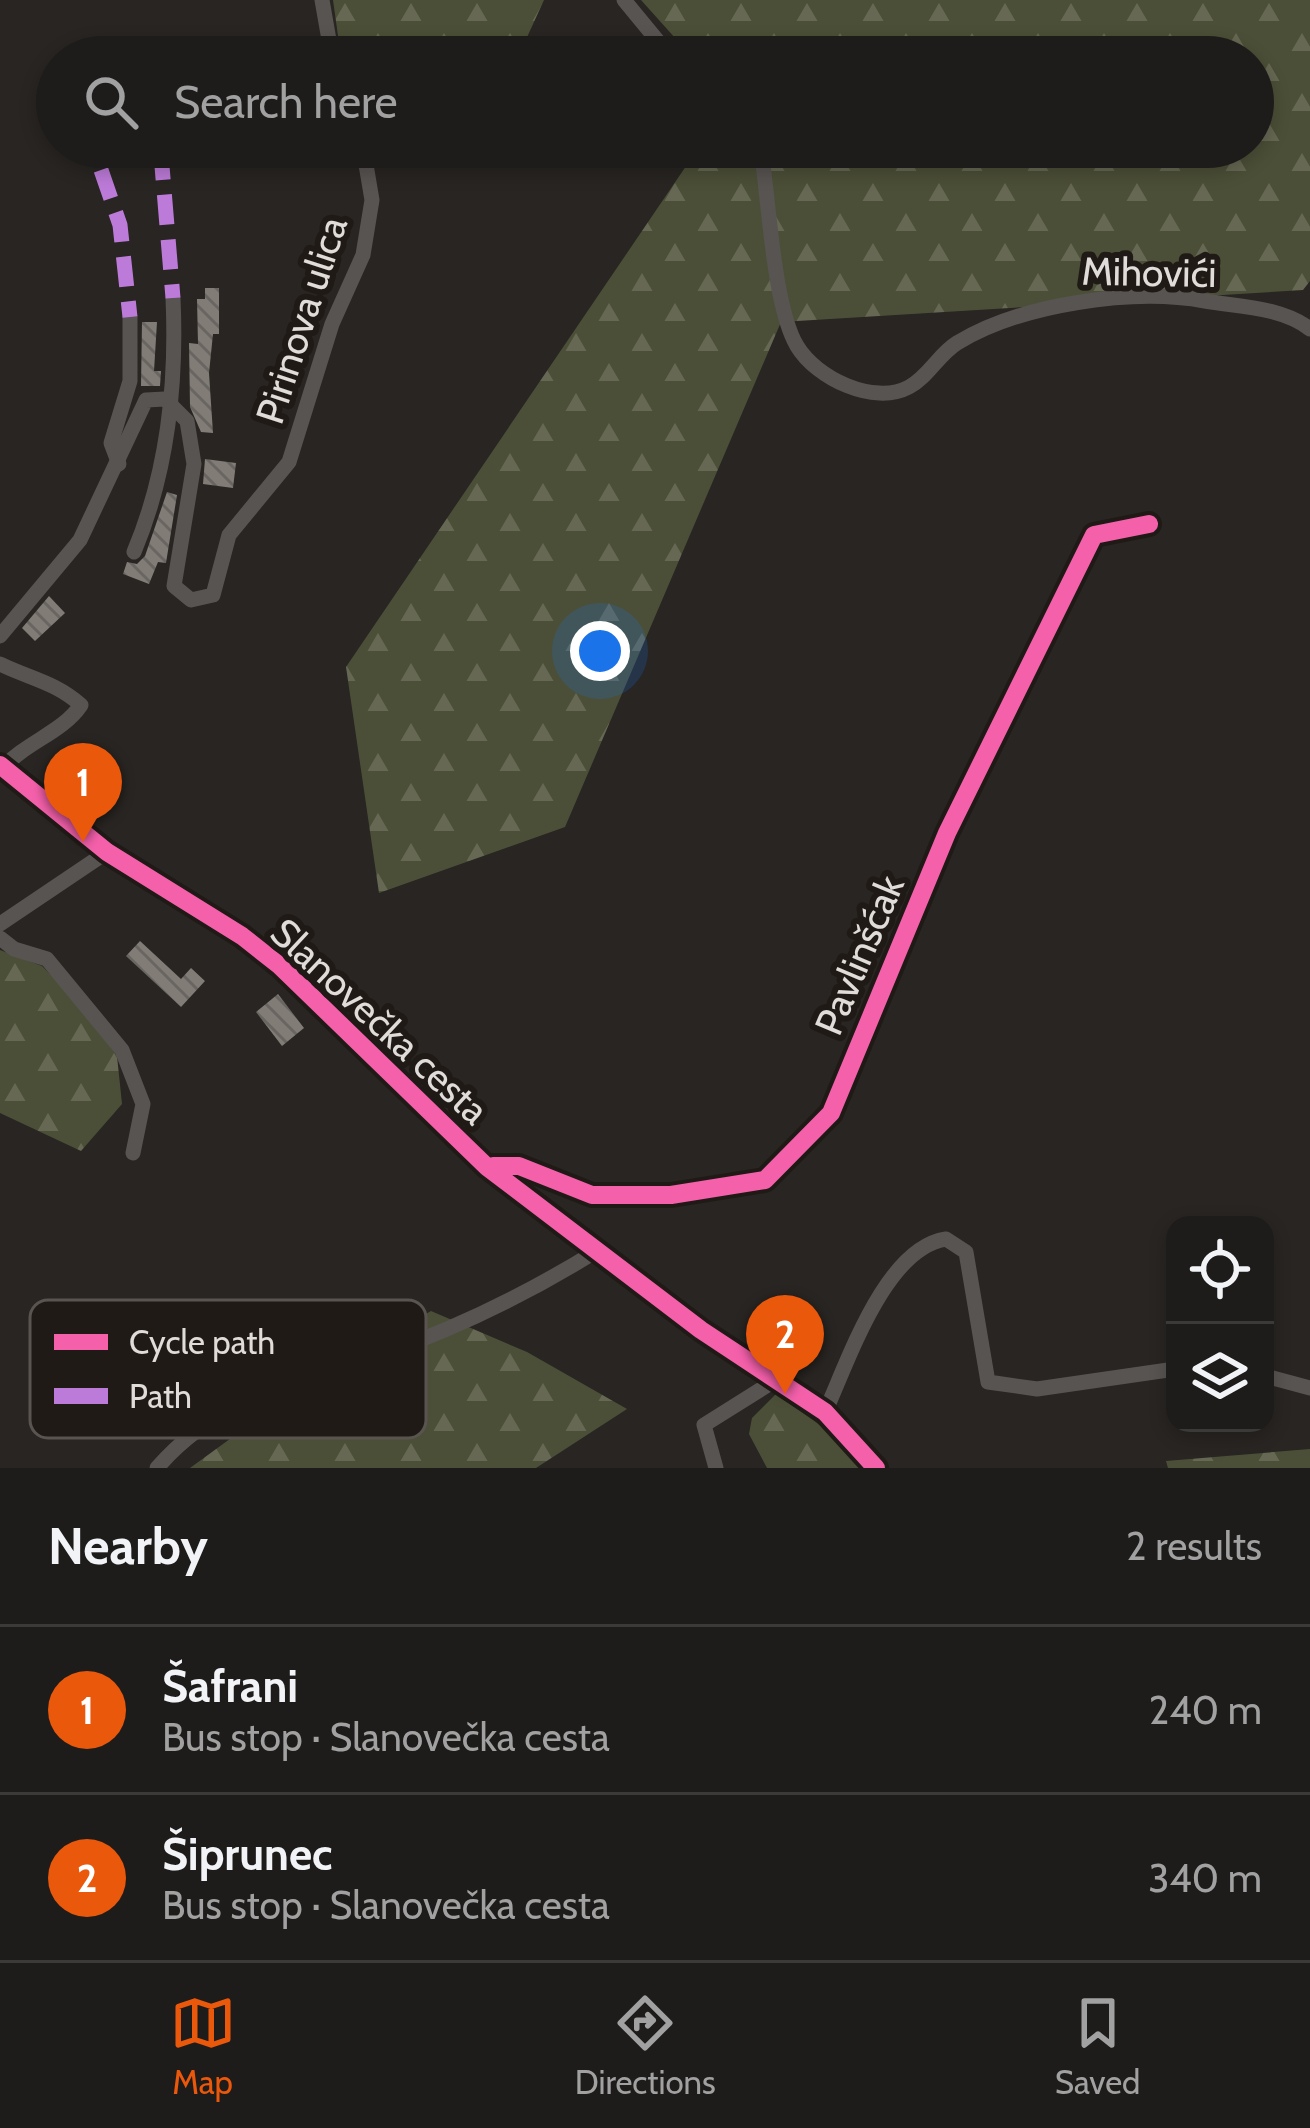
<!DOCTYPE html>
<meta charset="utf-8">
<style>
body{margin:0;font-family:Cabin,sans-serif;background:#262523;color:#f1f3f6}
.controls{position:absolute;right:36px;bottom:36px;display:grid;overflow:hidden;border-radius:24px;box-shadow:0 6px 18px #0003}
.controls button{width:108px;height:108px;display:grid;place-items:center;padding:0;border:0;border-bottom:3px solid #3c3a39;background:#1e1c1a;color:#f1f3f6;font:60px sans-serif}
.you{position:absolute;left:600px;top:651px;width:42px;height:42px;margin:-30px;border:9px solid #fff;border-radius:50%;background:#1a73e8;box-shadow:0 0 0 18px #1a73e833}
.badge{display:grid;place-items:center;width:78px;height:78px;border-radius:50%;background:#ea580c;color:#fff;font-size:39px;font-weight:700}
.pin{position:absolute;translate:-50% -99px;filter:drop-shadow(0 3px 6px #0008)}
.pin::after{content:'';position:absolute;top:63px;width:42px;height:36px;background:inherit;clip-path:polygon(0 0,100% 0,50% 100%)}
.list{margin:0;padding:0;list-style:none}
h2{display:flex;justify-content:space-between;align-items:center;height:156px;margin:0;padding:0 48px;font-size:51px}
h2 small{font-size:39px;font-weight:400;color:#a1a1a2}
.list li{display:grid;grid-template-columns:78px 1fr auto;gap:36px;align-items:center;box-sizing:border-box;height:168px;padding:0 48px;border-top:3px solid #3c3a39}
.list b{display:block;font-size:45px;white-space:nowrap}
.list p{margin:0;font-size:39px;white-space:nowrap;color:#a1a1a2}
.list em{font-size:39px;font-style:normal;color:#a1a1a2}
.icon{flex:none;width:66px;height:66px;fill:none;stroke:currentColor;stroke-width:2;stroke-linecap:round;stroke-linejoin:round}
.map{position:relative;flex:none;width:1310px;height:1468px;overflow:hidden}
.search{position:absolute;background:#1e1c1a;box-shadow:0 6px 18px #0003;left:36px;right:36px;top:36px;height:132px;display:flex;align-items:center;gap:30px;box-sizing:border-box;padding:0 42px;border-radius:66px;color:#a1a1a2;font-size:45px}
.sheet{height:492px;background:#1e1c1a}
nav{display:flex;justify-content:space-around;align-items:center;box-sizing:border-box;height:168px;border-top:3px solid #3c3a39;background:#1e1c1a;font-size:33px;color:#a1a1a2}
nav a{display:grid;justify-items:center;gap:6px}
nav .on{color:#ea580c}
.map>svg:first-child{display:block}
</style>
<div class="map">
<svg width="1310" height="1468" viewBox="0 0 1310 1468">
<defs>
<pattern id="forest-firs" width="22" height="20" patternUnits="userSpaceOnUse" patternTransform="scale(3)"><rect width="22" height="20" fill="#4c4f37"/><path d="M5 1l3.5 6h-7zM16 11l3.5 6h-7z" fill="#666853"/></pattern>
<pattern id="building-back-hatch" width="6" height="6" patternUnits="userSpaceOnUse" patternTransform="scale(3)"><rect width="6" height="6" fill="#827c77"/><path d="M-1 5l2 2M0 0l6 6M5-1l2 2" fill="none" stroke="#696561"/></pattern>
</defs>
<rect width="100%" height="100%" fill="#282522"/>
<g fill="url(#forest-firs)">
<polygon points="333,0 544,0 518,57 341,57"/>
<polygon points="641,0 1310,0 1310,281 1303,290 781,322 565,827 379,893 346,667 699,147 1253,147 1253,57 655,57 676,39"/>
<polygon points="0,950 42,966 82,1006 117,1056 122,1104 81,1151 0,1113"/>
<polygon points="431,1311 527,1352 627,1409 536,1468 190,1468 314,1378"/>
<polygon points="776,1394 841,1440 864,1468 767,1468 749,1434 752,1418"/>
<polygon points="1310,1449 1310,1468 1168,1468 1166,1461"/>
</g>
<g fill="url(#building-back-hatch)">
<polygon points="205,288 219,288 219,334 213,334 209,373 213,433 201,432 190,407 189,343 198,344 197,299 205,299"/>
<polygon points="142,322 157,322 154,371 161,371 160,386 141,386"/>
<polygon points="205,459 236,463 233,488 203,484"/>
<polygon points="167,492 177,495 166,563 158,562 149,584 123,574 127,562 137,564 145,556"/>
<polygon points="49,596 65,613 35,641 22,628"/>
<polygon points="140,941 181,979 191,968 205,981 181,1007 126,956"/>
<polygon points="278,994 304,1028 282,1046 256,1012"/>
</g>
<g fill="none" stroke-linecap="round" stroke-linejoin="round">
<g stroke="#585452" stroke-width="15">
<polyline points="322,0 332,57"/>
<polyline points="624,0 671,57"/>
<path d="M 753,147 L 762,157 C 769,204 774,308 797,346 C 816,378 874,406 909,387 C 928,377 939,354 957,343 C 1021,304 1132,288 1205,301 C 1240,307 1282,307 1310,329"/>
<polyline points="119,464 111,443 130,381 130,317"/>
<path d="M 134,552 C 168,471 177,386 173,298"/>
<polyline points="0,636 80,540 146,400 165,399 187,421 194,464 174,586 191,600 213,595 229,535 289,462 332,324 363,255 372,200 363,147"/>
<path d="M 0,664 C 31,679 55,682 81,705 C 63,732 26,742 3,768"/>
<polyline points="0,924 107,852"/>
<polyline points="0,938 14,949 47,959 122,1050 143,1104 133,1153"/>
<polyline points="487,1167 519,1166 592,1195 671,1195 765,1180 831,1113 947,833 1094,535 1149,524"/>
<polyline points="1265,1376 1310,1388"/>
<path d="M 825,1412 C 848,1362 885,1248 946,1239 L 966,1252 L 988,1382 L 1037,1389 L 1175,1369"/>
<path d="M 157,1468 C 220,1395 296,1385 383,1354 C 460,1327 529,1293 598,1250"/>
<polyline points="716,1468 704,1425 774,1381"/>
</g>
<polyline stroke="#585452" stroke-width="18" points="0,765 107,852 242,936 280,966 487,1167 701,1330 825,1412 876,1468"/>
<g stroke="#bd7bd9" stroke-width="15" stroke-dasharray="30 15" stroke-linecap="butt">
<polyline points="168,151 162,166 173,298"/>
<polyline points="101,170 120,225 130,317"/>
</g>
<defs>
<g id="cycleway">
<polyline points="0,765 107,852 242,936 280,966 487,1167 701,1330 825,1412 876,1468"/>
<polyline points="493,1166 519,1166 592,1195 671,1195 765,1180 831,1113 947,833 1094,535 1149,524"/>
</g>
</defs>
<use href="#cycleway" stroke="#201a16" stroke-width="26"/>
<use href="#cycleway" stroke="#f560ab" stroke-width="18"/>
</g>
<g text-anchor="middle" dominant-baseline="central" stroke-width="12" stroke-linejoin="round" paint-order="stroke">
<g font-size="39" fill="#e0dcd9" stroke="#201a16">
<text transform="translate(1149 272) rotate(1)">Mihovići</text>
<text transform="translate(301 320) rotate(-72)">Pirinova ulica</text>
<text transform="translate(859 955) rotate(-67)">Pavlinšćak</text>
<text transform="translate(380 1021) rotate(43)">Slanovečka cesta</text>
</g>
</g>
<rect x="30" y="1300" width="396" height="138" rx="18" fill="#201a16" stroke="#5a5450" stroke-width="3"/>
<rect x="54" y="1334" width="54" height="16" fill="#f560ab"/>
<rect x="54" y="1388" width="54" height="16" fill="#bd7bd9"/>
<g font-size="33" fill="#e0dcd9">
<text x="129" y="1354">Cycle path</text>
<text x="129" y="1408">Path</text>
</g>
</svg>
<div class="controls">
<button><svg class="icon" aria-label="locate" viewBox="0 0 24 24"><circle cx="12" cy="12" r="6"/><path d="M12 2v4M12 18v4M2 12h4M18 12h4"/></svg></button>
<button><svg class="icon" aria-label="layers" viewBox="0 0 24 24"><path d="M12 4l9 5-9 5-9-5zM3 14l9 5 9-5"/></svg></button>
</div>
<div class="you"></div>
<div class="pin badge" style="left:83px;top:842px">1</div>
<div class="pin badge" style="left:785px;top:1394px">2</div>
<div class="search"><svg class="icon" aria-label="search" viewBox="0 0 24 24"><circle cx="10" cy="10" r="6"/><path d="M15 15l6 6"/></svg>Search here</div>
</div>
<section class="sheet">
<h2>Nearby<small>2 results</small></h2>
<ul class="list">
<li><span class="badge">1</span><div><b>Šafrani</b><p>Bus stop · Slanovečka cesta</p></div><em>240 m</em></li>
<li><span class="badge">2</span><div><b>Šiprunec</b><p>Bus stop · Slanovečka cesta</p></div><em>340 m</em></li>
</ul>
</section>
<nav>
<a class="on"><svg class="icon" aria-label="map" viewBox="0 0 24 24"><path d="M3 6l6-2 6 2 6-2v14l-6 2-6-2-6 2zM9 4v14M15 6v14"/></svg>Map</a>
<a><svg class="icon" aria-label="directions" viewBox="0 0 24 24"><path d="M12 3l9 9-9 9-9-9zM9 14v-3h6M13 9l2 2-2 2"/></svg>Directions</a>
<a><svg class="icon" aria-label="saved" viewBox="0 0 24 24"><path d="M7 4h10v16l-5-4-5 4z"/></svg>Saved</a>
</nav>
